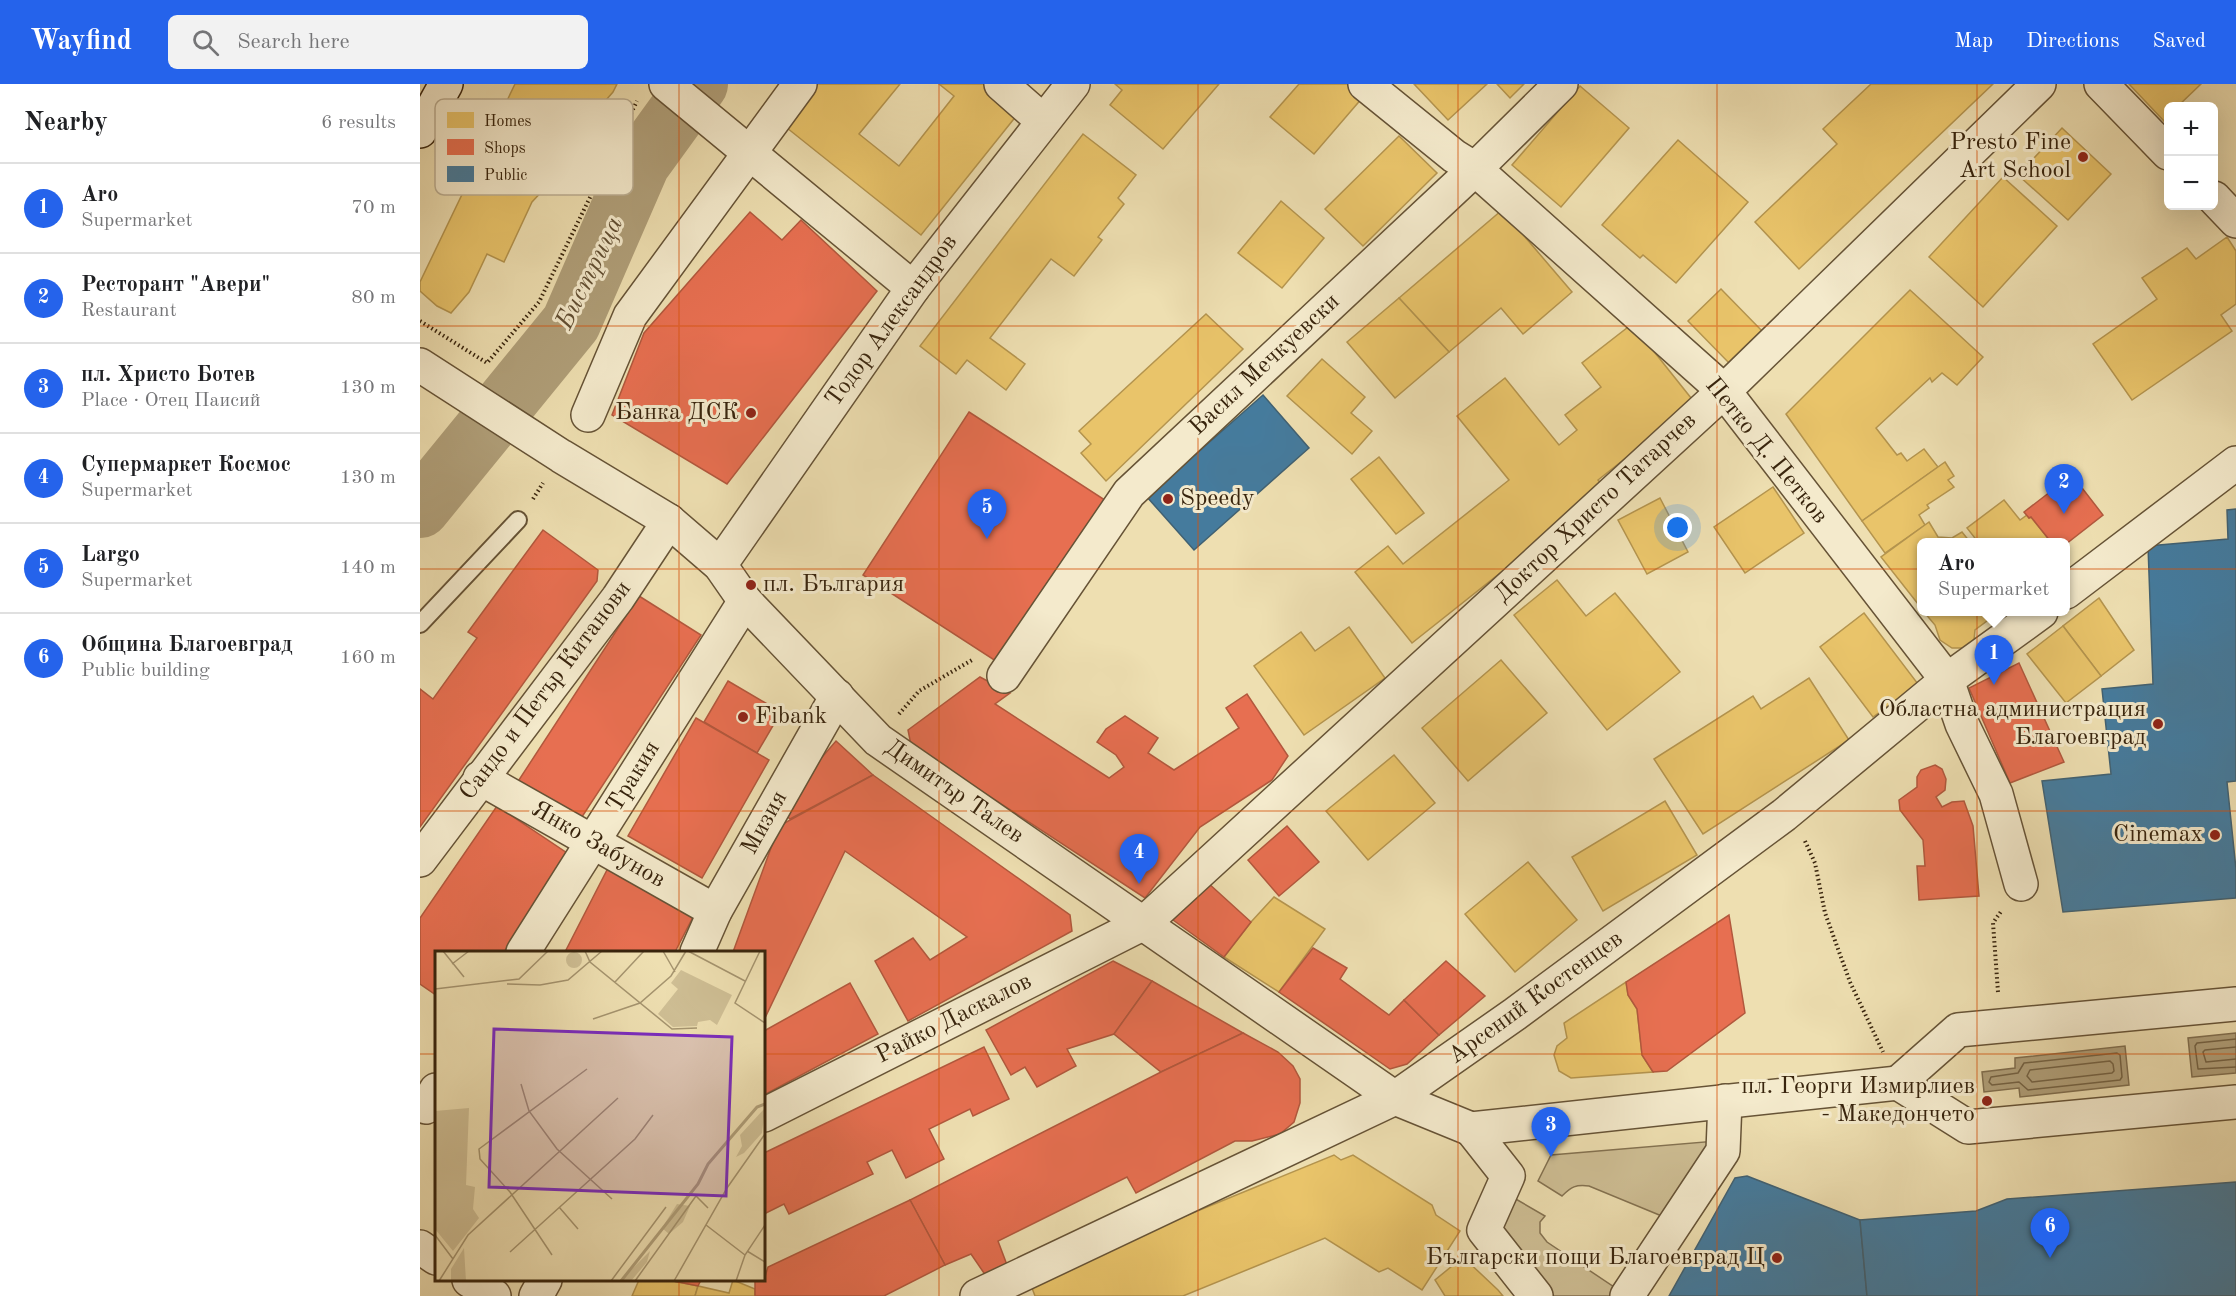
<!DOCTYPE html>
<meta charset="utf-8">
<style>
body{margin:0;font-family:"Old Standard TT",serif;background:#f2f2f2;color:#202124}
.controls{position:absolute;right:18px;top:18px;display:grid;overflow:hidden;border-radius:9px;box-shadow:0 6px 24px #0002}
.controls button{width:54px;height:54px;display:grid;place-items:center;padding:0;border:0;border-bottom:2px solid #e0e0e0;background:#fff;color:#202124;font:30px sans-serif}
.you{position:absolute;left:1258px;top:444px;width:21px;height:21px;margin:-15px;border:4px solid #fff;border-radius:50%;background:#1a73e8;box-shadow:0 0 0 9px #1a73e833}
.badge{display:grid;place-items:center;width:39px;height:39px;border-radius:50%;background:#2563eb;color:#fff;font-size:20px;font-weight:700}
.pin{position:absolute;translate:-50% -50px;filter:drop-shadow(0 2px 3px #0008)}
.pin::after{content:'';position:absolute;top:32px;width:21px;height:18px;background:inherit;clip-path:polygon(0 0,100% 0,50% 100%)}
.popup{position:absolute;left:1497px;top:454px;width:153px;height:78px;box-sizing:border-box;display:grid;place-content:center;border-radius:9px;background:#fff;filter:drop-shadow(0 2px 4px #0005);font-size:20px;white-space:nowrap;color:#757577}
.popup b{font-size:22px;color:#202124}
.popup::after{content:'';position:absolute;left:50%;top:100%;margin-left:-12px;border:12px solid transparent;border-top-color:#fff}
.list{margin:0;padding:0;list-style:none}
h2{display:flex;justify-content:space-between;align-items:center;height:78px;margin:0;padding:0 24px;font-size:26px}
h2 small{font-size:20px;font-weight:400;color:#757577}
.list li{display:grid;grid-template-columns:39px 1fr auto;gap:18px;align-items:center;box-sizing:border-box;height:90px;padding:0 24px;border-top:2px solid #e0e0e0}
.list b{display:block;font-size:22px;white-space:nowrap}
.list p{margin:0;font-size:20px;white-space:nowrap;color:#757577}
.list em{font-size:20px;font-style:normal;color:#757577}
.icon{flex:none;width:33px;height:33px;fill:none;stroke:currentColor;stroke-width:2;stroke-linecap:round;stroke-linejoin:round}
.map{position:relative;flex:none;width:1816px;height:1212px;overflow:hidden}
header{display:flex;align-items:center;gap:36px;box-sizing:border-box;height:84px;padding:0 30px;background:#2563eb;color:#fff}
header strong{font-size:28px}
nav{display:flex;gap:33px;margin-inline-start:auto;font-size:21px}
.search{width:420px;height:54px;background:#f2f2f2;display:flex;align-items:center;gap:15px;box-sizing:border-box;padding:0 21px;border-radius:9px;color:#757577;font-size:22px}
main{display:flex}
aside{flex:1;background:#fff}
.map>svg:first-child{display:block}
</style>
<header>
<strong>Wayfind</strong>
<div class="search"><svg class="icon" aria-label="search" viewBox="0 0 24 24"><circle cx="10" cy="10" r="6"/><path d="M15 15l6 6"/></svg>Search here</div>
<nav><a>Map</a><a>Directions</a><a>Saved</a></nav>
</header>
<main>
<aside>
<h2>Nearby<small>6 results</small></h2>
<ul class="list">
<li><span class="badge">1</span><div><b>Aro</b><p>Supermarket</p></div><em>70 m</em></li>
<li><span class="badge">2</span><div><b>Ресторант &quot;Авери&quot;</b><p>Restaurant</p></div><em>80 m</em></li>
<li><span class="badge">3</span><div><b>пл. Христо Ботев</b><p>Place · Отец Паисий</p></div><em>130 m</em></li>
<li><span class="badge">4</span><div><b>Супермаркет Космос</b><p>Supermarket</p></div><em>130 m</em></li>
<li><span class="badge">5</span><div><b>Largo</b><p>Supermarket</p></div><em>140 m</em></li>
<li><span class="badge">6</span><div><b>Община Благоевград</b><p>Public building</p></div><em>160 m</em></li>
</ul>
</aside>
<div class="map">
<svg width="1816" height="1212" viewBox="0 0 1816 1212">
<rect width="100%" height="100%" fill="#eedfb1"/>
<filter id="stains"><feTurbulence type="fractalNoise" baseFrequency=".00333" numOctaves="4"/><feColorMatrix values="0 0 0 0 .2 0 0 0 0 .09 0 0 0 0 .02 0 0 0 .5 -.17"/></filter>
<radialGradient id="worn" r=".72"><stop offset=".6" stop-color="#630" stop-opacity="0"/><stop offset="1" stop-color="#630" stop-opacity=".3"/></radialGradient>
<g fill="#cfbf95" stroke="#847251" stroke-width="1.5">
<path d="M 1296,1057 L 1249,1135 L 1169,1102 C 1156,1100 1151,1103 1142,1112 L 1118,1097 L 1131,1071 Z"/>
<polygon points="1094,1114 1125,1132 1120,1138 1120,1149 1127,1158 1200,1207 1197,1212 1134,1212 1079,1146"/>
</g>
<g fill="#b09f79" stroke="#806e4e" stroke-width="1.5">
<polygon points="1816,949 1816,989 1772,993 1768,954"/>
<polygon points="1705,962 1709,1001 1600,1013 1599,1004 1564,1008 1562,988 1595,984 1595,974"/>
</g>
<g fill="#e9c46a" stroke="#b4944e" stroke-width="1.5">
<polygon points="95,0 197,0 193,8 166,39 155,62 133,87 125,104 112,118 84,178 67,170 49,208 31,229 17,222 0,207 0,198"/>
<polygon points="385,0 480,0 439,50 479,82 534,12 519,0 572,0 601,26 501,151 357,36"/>
<polygon points="695,0 799,0 743,65 690,21 702,6"/>
<polygon points="879,0 928,0 943,13 894,70 850,33"/>
<polygon points="994,0 1067,0 1028,36"/>
<polygon points="1077,0 1104,0 1090,14"/>
<polygon points="1451,0 1573,0 1379,185 1335,138 1417,60 1403,45"/>
<polygon points="1709,0 1781,0 1758,22 1748,22 1748,32 1744,37"/>
<polygon points="1160,2 1209,44 1141,123 1092,81"/>
<polygon points="1642,44 1691,90 1648,136 1598,91"/>
<polygon points="663,50 716,91 698,114 704,120 678,153 682,156 654,192 631,175 570,254 605,280 586,306 547,276 536,290 500,262"/>
<polygon points="979,52 1017,89 943,162 905,125"/>
<polygon points="1258,56 1328,118 1256,199 1223,171 1220,174 1182,141"/>
<polygon points="1583,93 1637,142 1563,223 1509,173"/>
<polygon points="861,117 904,154 862,204 818,169"/>
<polygon points="1082,126 1152,208 1103,250 1081,224 1029,268 979,214"/>
<polygon points="1807,153 1816,167 1816,220 1801,231 1812,247 1712,316 1673,260 1737,215 1722,194 1767,164 1776,175"/>
<polygon points="1301,205 1343,248 1310,280 1268,237"/>
<polygon points="1490,206 1563,273 1537,301 1522,289 1512,298 1510,294 1456,344 1477,371 1481,369 1487,377 1504,365 1518,383 1442,437 1366,330"/>
<polygon points="979,214 1029,268 975,314 927,258"/>
<polygon points="786,230 823,265 686,397 661,369 671,360 659,347"/>
<polygon points="1212,240 1275,319 1178,396 1186,405 992,559 935,488 968,462 983,480 1089,396 1037,332 1085,294 1139,361 1157,346 1145,331 1181,303 1162,279"/>
<polygon points="902,275 945,313 931,329 952,347 932,370 867,312"/>
<polygon points="959,373 1004,429 976,450 931,395"/>
<polygon points="1525,378 1534,392 1528,396 1534,403 1507,421 1509,424 1499,431 1505,441 1465,469 1442,437"/>
<polygon points="1353,403 1384,449 1325,489 1294,443"/>
<polygon points="1240,414 1268,468 1227,490 1198,436"/>
<polygon points="1584,416 1600,436 1607,431 1609,434 1611,433 1631,458 1558,458 1547,444"/>
<polygon points="1509,438 1518,453 1532,454 1542,448 1550,458 1502,458 1502,525 1461,473"/>
<polygon points="1137,496 1166,532 1195,509 1260,588 1187,646 1094,531"/>
<polygon points="1679,514 1714,566 1681,592 1643,542"/>
<polygon points="1504,528 1579,528 1555,546 1554,556 1545,564 1532,564 1520,556 1515,541"/>
<polygon points="1444,529 1498,600 1453,633 1400,563"/>
<polygon points="1643,542 1681,592 1646,619 1607,570"/>
<polygon points="929,543 965,594 884,651 834,582 881,548 895,567"/>
<polygon points="1081,576 1127,629 1048,697 1002,644"/>
<polygon points="1389,594 1429,656 1283,750 1234,675 1333,612 1341,625"/>
<polygon points="974,671 1015,719 948,776 906,727"/>
<polygon points="1245,717 1277,771 1183,827 1152,773"/>
<polygon points="1108,778 1157,836 1095,888 1045,830"/>
<polygon points="854,813 905,845 859,908 804,873 831,838"/>
<polygon points="1206,898 1208,911 1217,925 1222,971 1233,988 1151,994 1139,987 1134,971 1137,962 1147,954 1144,939"/>
<polygon points="914,1071 921,1076 933,1071 1012,1121 1016,1131 1040,1147 1002,1206 968,1184 959,1188 905,1154 763,1212 615,1212 609,1196"/>
<polygon points="1043,1173 1078,1206 1083,1212 1025,1212 1015,1196"/>
<polygon points="219,1196 248,1196 278,1202 275,1212 212,1212"/>
<polygon points="313,1196 335,1205 335,1212 275,1212 278,1202 309,1209"/>
</g>
<g fill="#e76f51" stroke="#b2583d" stroke-width="1.5">
<polygon points="330,128 362,156 381,136 457,207 307,400 192,331 224,249"/>
<polygon points="549,328 691,420 585,583 443,491"/>
<polygon points="1652,391 1683,431 1646,460 1631,458 1611,433 1609,434 1604,428"/>
<polygon points="123,446 178,486 177,497 0,743 0,605 13,615 57,554 48,548"/>
<polygon points="219,512 281,551 156,742 95,702"/>
<polygon points="1599,579 1644,678 1590,699 1549,604"/>
<polygon points="560,593 590,609 575,620 689,694 704,683 696,671 677,658 686,645 705,632 738,654 728,669 754,686 819,644 806,624 827,610 868,672 852,696 780,743 725,814 491,661 488,646"/>
<polygon points="308,597 361,628 337,669 284,638"/>
<polygon points="276,634 349,676 282,794 208,752"/>
<polygon points="416,657 453,691 370,735 358,724"/>
<polygon points="1515,681 1522,685 1526,695 1525,706 1516,713 1522,723 1532,718 1544,717 1553,742 1559,812 1499,816 1497,782 1505,782 1503,756 1480,726 1479,716 1497,703 1497,693 1501,686"/>
<polygon points="453,691 650,831 652,847 488,937 455,877 493,854 510,876 547,853 425,767 344,936 344,868 313,868 359,742"/>
<polygon points="77,722 150,771 84,868 16,868 16,911 0,900 0,834"/>
<polygon points="867,742 899,778 859,812 828,776"/>
<polygon points="188,784 275,829 255,868 145,868"/>
<polygon points="787,798 831,838 804,873 753,836"/>
<polygon points="1309,831 1325,929 1247,987 1233,988 1222,971 1217,925 1208,911 1206,898"/>
<polygon points="893,864 927,884 920,895 969,931 984,916 1019,951 987,980 970,985 859,908"/>
<polygon points="693,877 732,897 694,950 647,965 656,982 617,1003 605,983 591,991 566,946"/>
<polygon points="1026,877 1065,912 1019,951 984,916"/>
<polygon points="732,897 823,949 741,988 694,950"/>
<polygon points="430,899 458,950 344,1011 344,947"/>
<polygon points="823,949 858,968 873,982 880,995 880,1019 874,1038 860,1050 832,1057 815,1057 716,1109 707,1093 578,1157 587,1181 566,1192 551,1170 525,1181 490,1116 741,988"/>
<polygon points="564,963 589,1015 553,1032 550,1025 509,1045 524,1075 486,1094 472,1066 447,1078 453,1090 369,1130 364,1120 344,1130 344,1069"/>
<polygon points="490,1116 525,1181 464,1212 335,1212 335,1196 344,1196 348,1183"/>
<polygon points="248,1196 281,1196 278,1202"/>
</g>
<g fill="#457b9d" stroke="#416172" stroke-width="1.5">
<polygon points="843,311 889,364 774,466 727,413"/>
<polygon points="1816,425 1816,697 1807,698 1816,785 1816,814 1643,828 1622,697 1691,690 1682,605 1733,600 1728,462 1808,455 1807,426"/>
<polygon points="1327,1092 1440,1136 1447,1212 1249,1212 1315,1094"/>
<polygon points="1816,1098 1816,1212 1447,1212 1440,1136 1556,1127 1587,1115"/>
</g>
<g fill="none" stroke-linecap="round" stroke-linejoin="round">
<g stroke="#746243" stroke-width="1.5">
<polyline points="1816,955 1777,959 1775,962 1778,985 1816,983"/>
<polyline points="1816,963 1785,966 1783,968 1786,978 1816,975"/>
<polygon points="1697,969 1700,971 1702,993 1700,996 1608,1006 1599,998 1572,1001 1569,998 1571,993 1598,989 1604,979"/>
<polygon points="1690,977 1693,980 1694,987 1692,989 1612,998 1607,992 1610,986"/>
</g>
<polyline stroke="#b09f79" stroke-width="60" points="0,424 151,239 220,80 278,0"/>
<defs>
<polyline id="lane" points="0,540 98,436"/>
<g id="street">
<polyline points="246,0 493,204"/>
<polyline points="581,0 623,37"/>
<polyline points="945,0 1034,72 1055,85 1304,307 1527,596 1542,640 1576,710 1601,800"/>
<polyline points="1681,0 1748,69"/>
<polyline points="1794,114 1816,137"/>
<polyline points="0,281 141,372 249,437 300,481 325,517 458,656 975,1014 1051,1045 1478,999"/>
<polyline points="168,331 210,232 380,0"/>
<polyline points="300,481 493,204 653,0"/>
<polyline points="1646,508 1816,379"/>
<polyline points="584,592 709,409 1055,85 1141,0"/>
<polyline points="60,694 295,827"/>
<polyline points="0,776 198,514 249,437"/>
<polyline points="103,868 325,517"/>
<polyline points="277,868 295,827 417,612"/>
<polyline points="1816,920 1538,946 1478,999 1548,1043 1816,1018"/>
<polyline points="6,1023 16,1006"/>
<polyline points="344,1031 724,839 1304,307 1619,0"/>
<polyline points="1051,1045 1088,1092 1064,1146 1116,1212"/>
<polyline points="0,1163 16,1174"/>
<polyline points="49,1196 74,1212"/>
<polyline points="116,1212 125,1196"/>
<polyline points="557,1212 975,1014 1095,930 1364,731 1527,596 1621,528"/>
<polyline points="1207,1212 1303,1067 1305,1017"/>
</g>
<polyline id="secondary" points="0,47 26,0"/>
</defs>
<use href="#lane" stroke="#665336" stroke-width="20"/>
<use href="#street" stroke="#665336" stroke-width="36"/>
<use href="#secondary" stroke="#38240d" stroke-width="36"/>
<g stroke="#38240d" stroke-width="4" stroke-dasharray="1.5 3" stroke-linecap="butt">
<polyline points="0,237 67,279 119,218 217,17"/>
<polyline points="113,415 123,399"/>
<polyline points="479,630 499,607 552,576 554,577"/>
<polyline points="1385,757 1395,779 1405,829 1430,898 1463,968"/>
<polyline points="1578,908 1573,839 1582,826"/>
</g>
<use href="#lane" stroke="#f4eacc" stroke-width="16"/>
<use href="#street" stroke="#f4eacc" stroke-width="33"/>
<use href="#secondary" stroke="#f4eacc" stroke-width="33"/>
</g>
<path fill="none" stroke="#d6540c" stroke-width="1.5" stroke-opacity="0.55" d="M 259,0 L 259,868M 519,0 L 519,1212M 778,0 L 778,1212M 1038,0 L 1038,1212M 1297,0 L 1297,1212M 1557,0 L 1557,1212M 0,242 L 1816,242M 0,485 L 1816,485M 0,727 L 1816,727M 0,970 L 16,970M 344,970 L 1816,970M 259,1196 L 259,1212"/>
<g fill="#8f2418" stroke="#f4eacc" stroke-width="2">
<circle cx="1663" cy="73" r="6"/>
<circle cx="331" cy="329" r="6"/>
<circle cx="748" cy="415" r="6"/>
<circle cx="331" cy="501" r="6"/>
<circle cx="323" cy="633" r="6"/>
<circle cx="1738" cy="640" r="6"/>
<circle cx="1795" cy="751" r="6"/>
<circle cx="1567" cy="1017" r="6"/>
<circle cx="1357" cy="1174" r="6"/>
</g>
<g text-anchor="middle" dominant-baseline="central" stroke-width="6" stroke-linejoin="round" paint-order="stroke">
<g font-size="24" fill="#38240d" stroke="#f4eacc" text-anchor="end">
<text x="1651" y="59">Presto Fine<tspan x="1651" dy="28">Art School</tspan></text>
<text x="319" y="329">Банка ДСК</text>
<text x="760" y="415" text-anchor="start">Speedy</text>
<text x="343" y="501" text-anchor="start">пл. България</text>
<text x="1726" y="626">Областна администрация<tspan x="1726" dy="28">Благоевград</tspan></text>
<text x="335" y="633" text-anchor="start">Fibank</text>
<text x="1783" y="751">Cinemax</text>
<text x="1555" y="1003">пл. Георги Измирлиев<tspan x="1555" dy="28">- Македончето</tspan></text>
<text x="1345" y="1174">Български пощи Благоевград Ц</text>
</g>
<g font-size="24" fill="#38240d" stroke="#f4eacc">
<text transform="translate(472 237) rotate(-54)">Тодор Александров</text>
<text transform="translate(845 281) rotate(-43)">Васил Мечкуевски</text>
<text transform="translate(1346 367) rotate(51)">Петко Д. Петков</text>
<text transform="translate(1176 424) rotate(-43)">Доктор Христо Татарчев</text>
<text transform="translate(126 607) rotate(-53)">Сандо и Петър Китанови</text>
<text transform="translate(214 693) rotate(-58)">Тракия</text>
<text transform="translate(534 708) rotate(35)">Димитър Талев</text>
<text transform="translate(345 739) rotate(-61)">Мизия</text>
<text transform="translate(178 761) rotate(30)">Янко Забунов</text>
<text transform="translate(1116 914) rotate(-36)">Арсений Костенцев</text>
<text transform="translate(534 935) rotate(-27)">Райко Даскалов</text>
</g>
<g font-size="26" font-style="italic" fill="#624f33" stroke="#f4eacc">
<text transform="translate(170 189) rotate(-64)">Бистрица</text>
</g>
</g>
<g transform="translate(15 867)">
<rect width="330" height="330" fill="#eedfb1"/>
<path d="M131 9a8 8 0 1 1 16 0a8 8 0 1 1-16 0ZM 246,19 L 297,44 L 282,74 L 275,69 L 263,71 L 262,75 L 238,76 L 223,63 L 243,38 L 236,32 ZM 34,157 L 31,234 L 40,236 L 38,258 L 44,267 L 18,300 L 0,278 L 0,160 ZM 330,157 L 327,182 L 309,202 L 301,206 L 307,195 L 305,184 ZM 242,253 L 255,255 L 248,271 L 234,283 L 227,277 ZM 29,297 L 31,330 L 16,330 L 16,318 ZM 215,300 L 212,311 L 196,330 L 185,330 Z" fill="#cfbf95"/>
<path fill="none" stroke="#b09f79" stroke-width="3" d="M 186,330 L 263,233 L 273,213 L 322,156 L 330,153"/>
<path fill="none" stroke="#a5946f" stroke-width="1.5" d="M 8,0 L 29,26M 150,0 L 155,11 L 237,78 L 262,77M 228,0 L 240,21M 253,0 L 310,30M 325,0 L 300,52 L 330,72M 17,13 L 34,0M 180,31 L 209,0M 72,33 L 105,34 L 133,29 L 167,0M 0,38 L 84,28 L 113,0M 158,68 L 205,52 L 236,25 L 251,0M 86,133 L 94,160 L 122,198 L 177,248M 124,256 L 143,278M 271,274 L 310,304M 0,284 L 18,308M 312,300 L 330,311M 75,301 L 200,188 L 218,164M 117,304 L 75,241 L 45,208 L 44,198 L 152,118M 4,330 L 33,284 L 183,147M 176,330 L 231,256M 200,330 L 261,245 L 273,257M 239,330 L 292,237 L 330,183M 301,330 L 310,304 L 330,274"/>
<path fill="#7b2cbf" fill-opacity="0.15" stroke="#7b2cbf" stroke-width="3" d="M 59,78 L 297,86 L 291,245 L 54,236 Z"/>
<rect width="330" height="330" fill="none" stroke="#38240d" stroke-width="3"/>
</g>
<rect x="15" y="15" width="198" height="96" rx="9" fill="#f4eacc" stroke="#bcaf93" stroke-width="1.5"/>
<rect x="27" y="28" width="27" height="16" fill="#e9c46a"/>
<rect x="27" y="55" width="27" height="16" fill="#e76f51"/>
<rect x="27" y="82" width="27" height="16" fill="#457b9d"/>
<g font-size="16" fill="#38240d">
<text x="64" y="42">Homes</text>
<text x="64" y="69">Shops</text>
<text x="64" y="96">Public</text>
</g>
<rect width="100%" height="100%" filter="url(#stains)"/>
<rect width="100%" height="100%" fill="url(#worn)"/>
</svg>
<div class="controls">
<button>+</button>
<button>−</button>
</div>
<div class="you"></div>
<div class="pin badge" style="left:1574px;top:601px">1</div>
<div class="popup"><b>Aro</b>Supermarket</div>
<div class="pin badge" style="left:1644px;top:430px">2</div>
<div class="pin badge" style="left:1131px;top:1073px">3</div>
<div class="pin badge" style="left:719px;top:800px">4</div>
<div class="pin badge" style="left:567px;top:455px">5</div>
<div class="pin badge" style="left:1630px;top:1174px">6</div>
</div>
</main>
